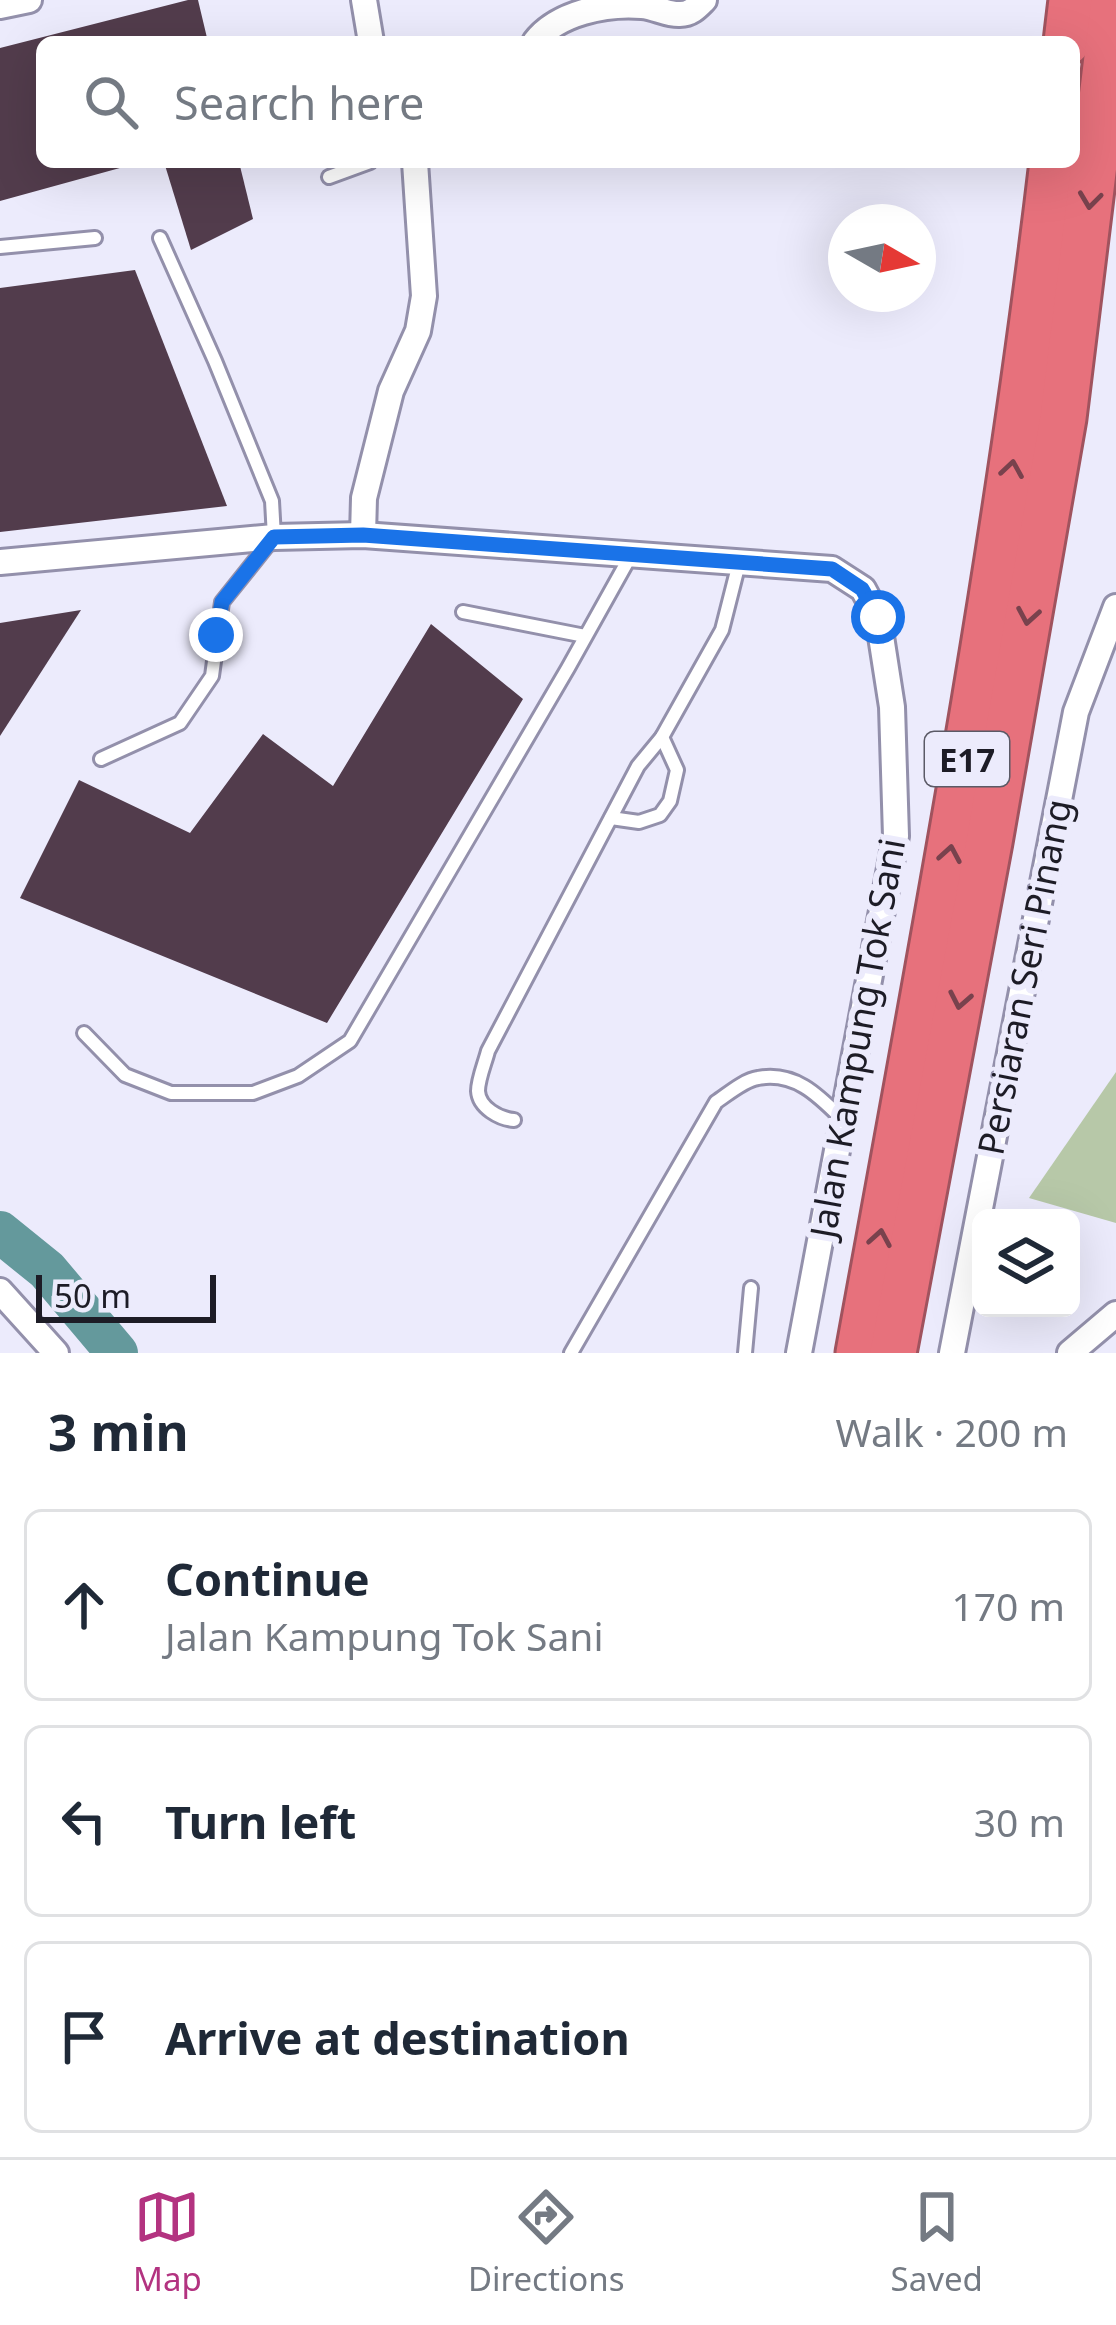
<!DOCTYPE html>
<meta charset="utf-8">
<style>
body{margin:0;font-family:"Noto Sans",sans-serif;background:#f2f2f3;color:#1f2937}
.controls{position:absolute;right:36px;bottom:36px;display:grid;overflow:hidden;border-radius:18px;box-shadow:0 12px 48px #0002}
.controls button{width:108px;height:108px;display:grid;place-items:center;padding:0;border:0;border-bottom:3px solid #e0e1e3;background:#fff;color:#1f2937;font:60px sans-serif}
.compass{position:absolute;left:828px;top:204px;width:108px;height:108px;border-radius:50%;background:#fff;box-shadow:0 12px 48px #0002;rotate:99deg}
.scale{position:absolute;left:36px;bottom:30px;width:180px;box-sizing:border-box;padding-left:12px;border:6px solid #1d1c26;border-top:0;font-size:33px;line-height:42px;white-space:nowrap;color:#1d1c26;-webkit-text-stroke:9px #ecebfc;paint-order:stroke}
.stop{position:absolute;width:36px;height:36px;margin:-27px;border:9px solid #1a73e8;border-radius:50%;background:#fff}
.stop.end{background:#1a73e8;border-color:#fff;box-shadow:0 3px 12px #0008}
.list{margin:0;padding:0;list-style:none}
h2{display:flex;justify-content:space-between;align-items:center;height:156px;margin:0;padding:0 48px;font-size:51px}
h2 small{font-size:39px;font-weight:400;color:#747a83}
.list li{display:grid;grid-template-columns:78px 1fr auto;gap:36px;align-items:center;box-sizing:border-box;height:192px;margin:0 24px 24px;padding:0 24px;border:3px solid #e0e1e3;border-radius:18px}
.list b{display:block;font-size:45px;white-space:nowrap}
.list p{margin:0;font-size:39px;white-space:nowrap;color:#747a83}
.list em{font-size:39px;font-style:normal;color:#747a83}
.icon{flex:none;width:66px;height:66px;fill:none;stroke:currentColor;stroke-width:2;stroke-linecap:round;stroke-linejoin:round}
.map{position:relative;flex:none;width:1116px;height:1353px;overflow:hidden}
.search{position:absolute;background:#fff;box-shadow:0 12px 48px #0002;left:36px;right:36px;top:36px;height:132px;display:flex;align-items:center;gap:30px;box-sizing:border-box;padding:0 42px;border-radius:18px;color:#747a83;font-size:45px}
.sheet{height:804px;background:#fff}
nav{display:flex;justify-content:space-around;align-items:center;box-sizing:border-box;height:168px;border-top:3px solid #e0e1e3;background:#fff;font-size:33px;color:#747a83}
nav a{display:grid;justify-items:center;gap:6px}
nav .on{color:#b33380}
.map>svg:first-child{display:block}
</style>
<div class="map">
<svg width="1116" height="1353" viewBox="0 0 1116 1353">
<rect width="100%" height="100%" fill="#ecebfc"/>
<polygon fill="#b7c8a8" points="1116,1072 1116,1223 1029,1198"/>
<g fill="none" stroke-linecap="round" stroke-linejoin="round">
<polyline stroke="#64999c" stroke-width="42" points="0,1232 47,1270 117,1353"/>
</g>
<g fill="#523c4c">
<polygon points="188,0 198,0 208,42 42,42 42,162 138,163 0,201 0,48"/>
<polygon points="164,162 239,162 253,219 191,250"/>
<polygon points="135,270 227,506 0,532 0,288"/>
<polygon points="81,610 0,736 0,623"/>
<polygon points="431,624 523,699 327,1023 20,898 79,780 190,833 263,734 333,786"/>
</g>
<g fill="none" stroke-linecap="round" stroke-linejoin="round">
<defs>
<g id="service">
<polyline points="329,177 370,162"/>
<polyline points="0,247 95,238"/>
<polyline points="463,612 585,636"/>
<polyline points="101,759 180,723 212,676 222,602 274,537 272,501 215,361 160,238"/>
<polyline points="611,818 639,822 660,815 670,801 677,770 662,737"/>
<polyline points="84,1033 125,1075 171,1093 253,1093 298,1076 350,1041 568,668 631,555"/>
<path d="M 514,1120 C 500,1119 479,1108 478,1091 C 478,1079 485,1063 488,1051 L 638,766 L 662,737 L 722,630 L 739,563"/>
<path d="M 571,1353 L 716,1102 C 728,1094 744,1080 758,1078 C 795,1071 819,1096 842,1119"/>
<polyline points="745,1353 751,1288"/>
</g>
<g id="minor">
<polyline points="364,0 371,42"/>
<polyline points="0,6 29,0"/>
<path d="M 535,42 C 557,13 606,3 642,6 C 655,7 668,15 680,14 C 691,14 697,7 704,0"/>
<polyline points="363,535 364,498 391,391 418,331 424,296 415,162"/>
<polyline points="0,562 274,537 363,535 832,569 863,589 878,617 892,707 896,836 799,1353"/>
<polyline points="0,1291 56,1353"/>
<polyline points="952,1353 1076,712 1116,607"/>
<polyline points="1070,1353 1116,1314"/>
</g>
<g id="motorway">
<polyline points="1067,42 1072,0"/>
<path d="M 859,1353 C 931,957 1006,562 1053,162"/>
<polyline points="893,1353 989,842 1063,418 1114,0"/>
</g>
</defs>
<use href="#service" stroke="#9390ab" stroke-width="18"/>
<use href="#minor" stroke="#9390ab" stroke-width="30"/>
<use href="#motorway" stroke="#a0535e" stroke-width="51"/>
<use href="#service" stroke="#fff" stroke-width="12"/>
<use href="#minor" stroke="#fff" stroke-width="24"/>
<use href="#motorway" stroke="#e7717c" stroke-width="45"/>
</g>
<defs><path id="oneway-chevron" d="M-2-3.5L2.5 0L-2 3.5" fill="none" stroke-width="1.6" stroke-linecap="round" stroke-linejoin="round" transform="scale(3)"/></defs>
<g stroke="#78424d">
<use href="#oneway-chevron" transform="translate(1090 200) rotate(97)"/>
<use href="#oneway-chevron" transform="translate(1012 469) rotate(-81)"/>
<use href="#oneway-chevron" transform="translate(1028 616) rotate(100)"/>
<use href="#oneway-chevron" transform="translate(950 854) rotate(-80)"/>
<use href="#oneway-chevron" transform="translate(960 1000) rotate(101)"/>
<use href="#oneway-chevron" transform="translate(880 1238) rotate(-80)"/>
</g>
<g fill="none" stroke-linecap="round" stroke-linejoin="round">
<polyline stroke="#1a73e8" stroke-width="15" points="216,635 222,602 274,537 363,535 832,569 862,589 878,617"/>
</g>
<g text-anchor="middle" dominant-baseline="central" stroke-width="12" stroke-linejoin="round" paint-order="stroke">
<rect fill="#ecebfc" stroke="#5b5a66" stroke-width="3" x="925" y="732" width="84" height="54" rx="9"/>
<g font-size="33" font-weight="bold" fill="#1d1c26">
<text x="967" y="759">E17</text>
</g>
<g font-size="36" fill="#1d1c26" stroke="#ecebfc">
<text transform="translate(1024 977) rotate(-79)">Persiaran Seri Pinang</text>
<text transform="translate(857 1038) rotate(-80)">Jalan Kampung Tok Sani</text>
</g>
</g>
</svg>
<div class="controls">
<button><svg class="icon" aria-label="layers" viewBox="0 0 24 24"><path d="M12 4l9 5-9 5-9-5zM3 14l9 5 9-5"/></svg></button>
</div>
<svg class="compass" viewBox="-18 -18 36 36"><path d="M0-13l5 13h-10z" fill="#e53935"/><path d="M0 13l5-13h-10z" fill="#747a83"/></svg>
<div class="scale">50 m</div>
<div class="stop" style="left:878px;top:617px"></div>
<div class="stop end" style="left:216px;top:635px"></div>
<div class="search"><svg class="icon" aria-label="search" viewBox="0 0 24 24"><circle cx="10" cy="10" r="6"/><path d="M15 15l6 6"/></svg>Search here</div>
</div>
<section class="sheet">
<h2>3 min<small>Walk · 200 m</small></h2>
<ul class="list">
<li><svg class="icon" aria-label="ahead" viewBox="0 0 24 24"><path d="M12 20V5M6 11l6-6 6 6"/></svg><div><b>Continue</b><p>Jalan Kampung Tok Sani</p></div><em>170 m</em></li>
<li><svg class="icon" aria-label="left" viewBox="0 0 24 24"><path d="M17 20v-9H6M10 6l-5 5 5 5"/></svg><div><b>Turn left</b></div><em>30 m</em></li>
<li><svg class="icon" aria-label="arrive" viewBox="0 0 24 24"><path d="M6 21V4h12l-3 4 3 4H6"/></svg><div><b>Arrive at destination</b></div></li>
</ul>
</section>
<nav>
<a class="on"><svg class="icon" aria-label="map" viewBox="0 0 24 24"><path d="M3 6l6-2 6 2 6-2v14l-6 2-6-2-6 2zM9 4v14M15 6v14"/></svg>Map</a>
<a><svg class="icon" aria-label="directions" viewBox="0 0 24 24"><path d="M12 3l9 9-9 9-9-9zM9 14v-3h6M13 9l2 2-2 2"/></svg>Directions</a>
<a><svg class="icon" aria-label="saved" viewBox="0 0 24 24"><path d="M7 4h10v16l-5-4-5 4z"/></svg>Saved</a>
</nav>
